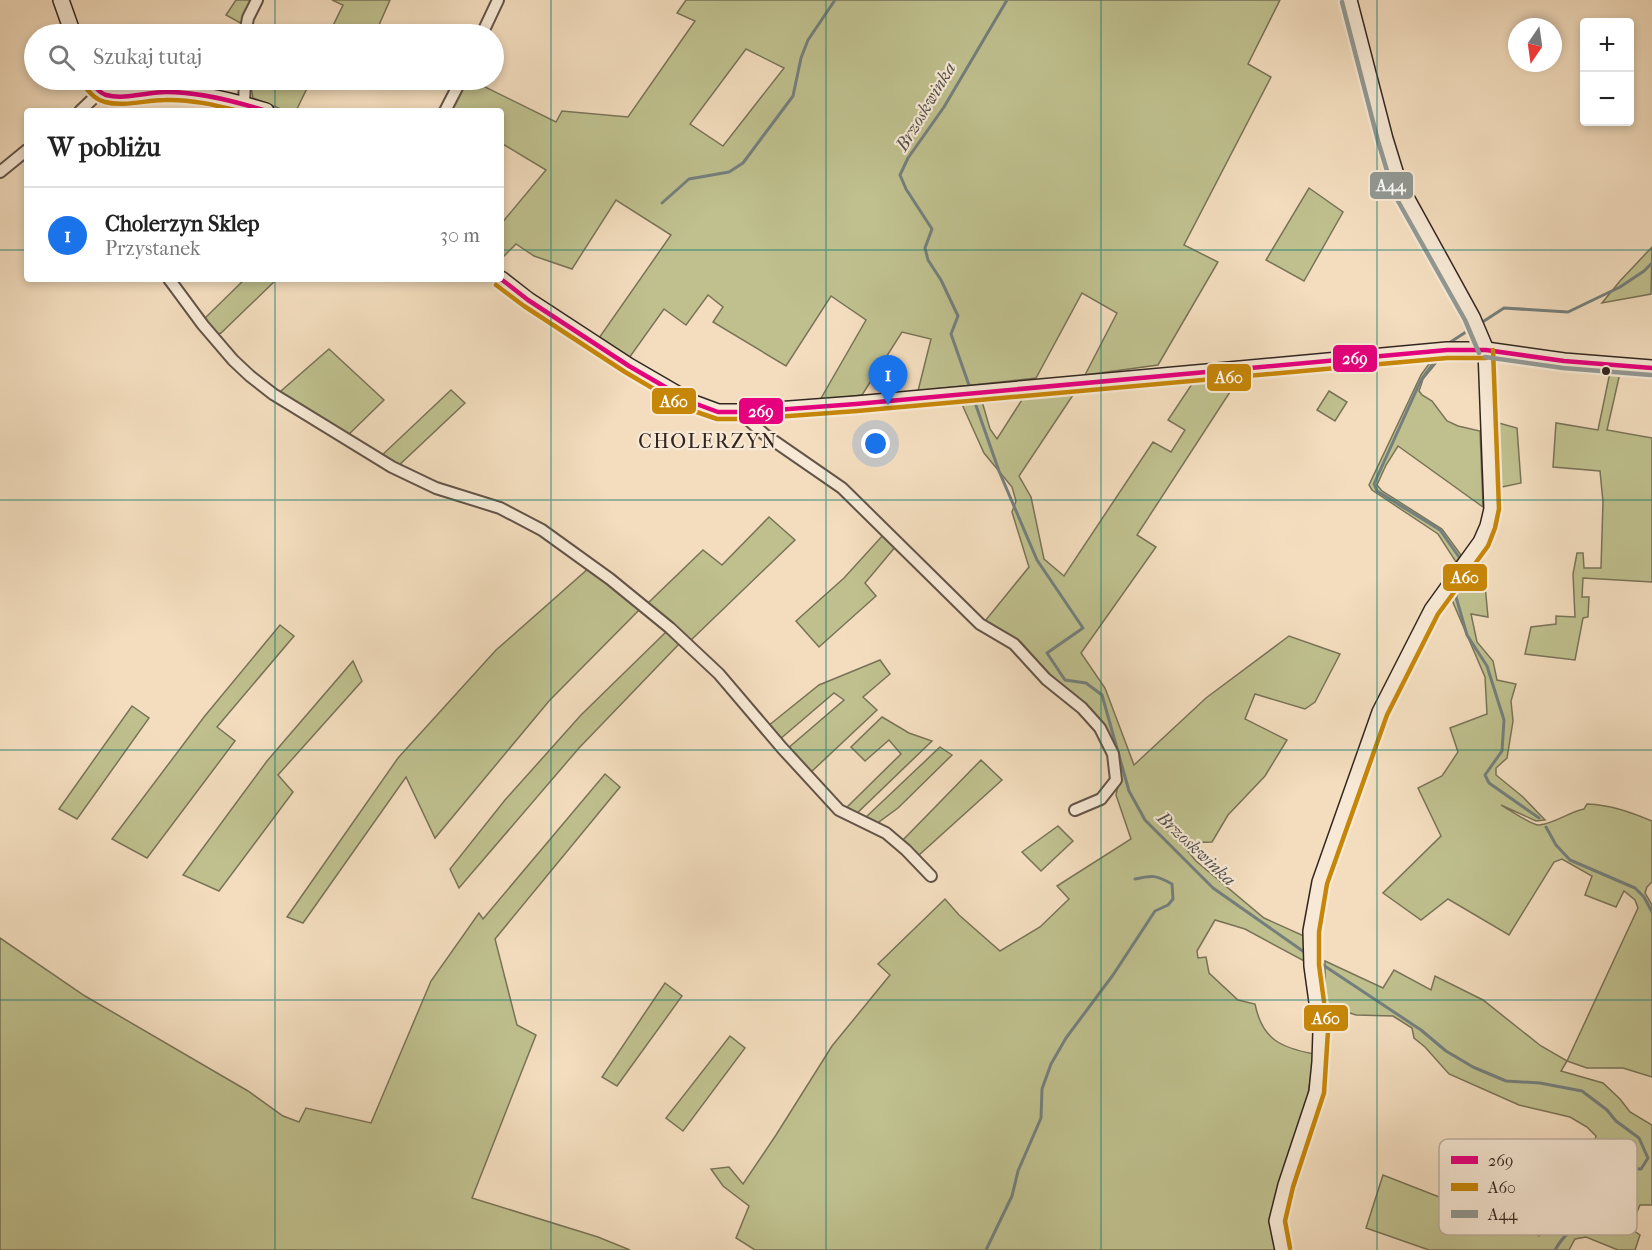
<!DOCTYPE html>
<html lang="pl">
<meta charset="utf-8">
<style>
body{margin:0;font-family:"IM FELL French Canon",serif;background:#f2f2f2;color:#222}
.controls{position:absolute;right:18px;top:18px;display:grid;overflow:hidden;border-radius:6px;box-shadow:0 3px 9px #0003}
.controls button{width:54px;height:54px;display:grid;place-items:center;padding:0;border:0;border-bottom:2px solid #e0e0e0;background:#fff;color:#222;font:30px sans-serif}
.compass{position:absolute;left:1508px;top:18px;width:54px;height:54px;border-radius:50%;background:#fff;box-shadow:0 3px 9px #0003;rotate:193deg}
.you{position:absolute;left:876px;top:444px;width:21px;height:21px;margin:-15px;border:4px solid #fff;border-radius:50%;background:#1a73e8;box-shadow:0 0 0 9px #1a73e833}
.badge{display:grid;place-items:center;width:39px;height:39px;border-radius:50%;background:#1a73e8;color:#fff;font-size:20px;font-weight:700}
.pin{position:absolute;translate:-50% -50px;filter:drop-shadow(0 2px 3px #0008)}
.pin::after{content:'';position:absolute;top:32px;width:21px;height:18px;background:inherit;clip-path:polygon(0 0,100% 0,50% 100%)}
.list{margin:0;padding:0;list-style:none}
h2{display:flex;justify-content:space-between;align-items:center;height:78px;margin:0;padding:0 24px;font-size:26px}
h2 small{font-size:20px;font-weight:400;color:#767676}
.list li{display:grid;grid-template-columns:39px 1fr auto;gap:18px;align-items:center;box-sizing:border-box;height:96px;padding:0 24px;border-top:2px solid #e0e0e0}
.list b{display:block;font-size:22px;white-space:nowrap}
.list p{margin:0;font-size:20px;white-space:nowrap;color:#767676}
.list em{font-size:20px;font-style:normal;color:#767676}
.icon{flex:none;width:33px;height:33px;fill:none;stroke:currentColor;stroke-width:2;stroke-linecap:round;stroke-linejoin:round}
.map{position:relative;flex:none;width:1652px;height:1250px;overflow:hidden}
.search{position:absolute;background:#fff;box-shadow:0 3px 9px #0003;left:24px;top:24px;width:480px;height:66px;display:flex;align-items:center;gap:15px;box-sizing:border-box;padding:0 21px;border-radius:33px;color:#767676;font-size:22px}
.panel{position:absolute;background:#fff;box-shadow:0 3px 9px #0003;left:24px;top:108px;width:480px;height:174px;border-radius:6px}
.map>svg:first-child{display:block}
</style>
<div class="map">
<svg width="1652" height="1250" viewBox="0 0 1652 1250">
<rect width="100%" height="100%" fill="#f3ddbe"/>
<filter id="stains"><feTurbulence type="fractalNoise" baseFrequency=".00333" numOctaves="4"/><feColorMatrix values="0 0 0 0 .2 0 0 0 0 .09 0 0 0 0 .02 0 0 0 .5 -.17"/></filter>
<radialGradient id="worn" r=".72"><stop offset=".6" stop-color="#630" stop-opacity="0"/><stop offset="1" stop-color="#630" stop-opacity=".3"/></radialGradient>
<g fill="#bfc08e" stroke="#797358" stroke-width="1.5" fill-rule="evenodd">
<polygon points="236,0 253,0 244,25 226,15"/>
<polygon points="332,0 390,0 375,34 329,34 343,5"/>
<path d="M 686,0 L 1280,0 L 1248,64 L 1271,77 L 1184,245 L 1218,262 L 1158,365 L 1085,375 L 1117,313 L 1082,293 L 1036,378 L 918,391 L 931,339 L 902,332 L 862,395 L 820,400 L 866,320 L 831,296 L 786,366 L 713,322 L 723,307 L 708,295 L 686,325 L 664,309 L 629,358 L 599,338 L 671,235 L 616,200 L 572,269 L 534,256 L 516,244 L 501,259 L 501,224 L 546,170 L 501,143 L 501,111 L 451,111 L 465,80 L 471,80 L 556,122 L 562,111 L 628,117 L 695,21 L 677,13 ZM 746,49 L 784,68 L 723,146 L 690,124 Z"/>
<polygon points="250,80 300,80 309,84 296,111 286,111 253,98"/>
<polygon points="1309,188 1343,212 1304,281 1266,260"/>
<polygon points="1652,247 1651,294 1602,303 1620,281"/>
<polygon points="245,279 277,279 221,333 216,335 204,319"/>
<polygon points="329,349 384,400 347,436 283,396 281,391"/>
<polygon points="1442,356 1423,379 1419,391 1422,395 1432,401 1447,421 1458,426 1480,431 1483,507 1398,446 1386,465 1377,485 1382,491 1442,529 1461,555 1456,562 1438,534 1372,490 1369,485 1421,375 1434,357"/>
<polygon points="1610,372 1620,373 1607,430 1652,438 1652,582 1583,578 1582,597 1589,597 1588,617 1583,618 1575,660 1525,654 1531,627 1556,624 1556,616 1575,617 1573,574 1577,553 1583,553 1584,568 1601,568 1603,502 1600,471 1553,467 1556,423 1598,430"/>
<path d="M 1241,375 L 1137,535 L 1156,547 L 1081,653 L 1105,688 L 1134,765 L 1206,698 L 1289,636 L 1340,654 L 1315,702 L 1305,709 L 1255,694 L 1245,719 L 1287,740 L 1265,776 L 1228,815 L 1212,842 L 1181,843 L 1196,861 L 1264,918 L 1304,936 L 1306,962 L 1245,929 L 1215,920 L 1197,951 L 1198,958 L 1206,957 L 1209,973 L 1238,1000 L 1255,1004 C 1262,1040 1282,1048 1314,1054 L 1307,1101 L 1277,1250 L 755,1250 L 736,1238 L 749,1206 L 723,1186 L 711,1169 L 729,1167 L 743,1184 L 776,1135 L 832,1046 L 890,975 L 878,964 L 945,899 L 959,915 L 1000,951 L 1040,927 L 1069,899 L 1057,886 L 1131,839 L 1116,795 L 1119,781 L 1115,751 L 1021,642 L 985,621 L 1029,567 L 1012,512 L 1016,501 L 1012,487 L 984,453 L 960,400 L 981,398 L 990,429 L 997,439 L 1025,395 L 1075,392 L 1019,476 L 1031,497 L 1044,559 L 1064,576 L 1153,442 L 1171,452 L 1185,430 L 1168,420 L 1194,381 Z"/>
<polygon points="451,390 465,403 397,467 380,457"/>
<polygon points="1329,391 1347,402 1335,421 1317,410"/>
<polygon points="1495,422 1517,428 1521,483 1497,488"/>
<polygon points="769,517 795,540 689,642 647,604 703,550 722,565"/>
<polygon points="884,534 896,546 865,583 876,596 819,647 796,621 844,578"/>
<path d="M 1477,557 L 1483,563 L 1488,617 L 1471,614 L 1477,642 L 1493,661 L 1497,680 L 1516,684 L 1511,701 L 1513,721 L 1507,758 L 1496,768 L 1496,775 L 1523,797 L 1545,820 L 1536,821 L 1501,805 C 1510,810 1531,825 1539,825 C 1554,824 1569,812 1584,809 L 1587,804 C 1611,805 1630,812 1652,821 L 1652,882 L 1647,887 L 1645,893 L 1652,905 L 1652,1077 L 1623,1068 L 1587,1068 L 1567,1061 L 1561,1071 L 1603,1083 L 1620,1099 L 1630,1112 L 1652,1125 L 1652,1205 L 1640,1205 L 1630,1228 L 1640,1235 L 1635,1250 L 1618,1250 L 1586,1237 L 1575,1239 L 1569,1250 L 1429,1250 L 1366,1228 L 1383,1175 L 1539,1236 C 1546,1231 1556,1226 1561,1219 C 1574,1200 1564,1174 1569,1154 L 1578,1146 L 1595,1140 L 1596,1136 L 1587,1127 L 1570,1117 L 1519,1105 L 1449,1074 L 1425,1047 L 1414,1038 L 1412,1028 L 1393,1016 L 1356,1015 L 1325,1005 L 1325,961 L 1383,988 L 1394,970 L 1431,990 L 1435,976 L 1483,1000 L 1541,1046 L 1567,1061 L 1638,908 L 1635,900 L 1624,891 L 1616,907 L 1585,895 L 1592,876 L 1562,859 L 1554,862 L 1509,935 L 1448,899 L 1421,920 L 1383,893 L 1441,836 L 1418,788 L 1442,776 L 1458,752 L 1450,728 L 1487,714 L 1485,677 L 1449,593 Z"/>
<polygon points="589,568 641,608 549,701 435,838 406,777 303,923 287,917 398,758 496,650"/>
<polygon points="280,625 294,636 217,727 235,741 147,858 112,839 204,717"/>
<polygon points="666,632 679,644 579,748 459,888 450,869 505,800 581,715"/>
<polygon points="880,660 890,674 863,697 877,710 809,774 787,749 844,700 834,693 779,740 768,726 819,685"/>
<polygon points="353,661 362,681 278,775 293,792 219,891 183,875 267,761"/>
<polygon points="132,706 149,718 77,819 59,809"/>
<polygon points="882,717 909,733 932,741 855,815 844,810 901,754 889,740 865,761 851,747"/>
<polygon points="940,747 952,755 898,808 876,824 865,818"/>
<polygon points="981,760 1002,780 919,855 902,841"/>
<polygon points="605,774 620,787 495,939 517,1025 536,1035 472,1198 598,1237 630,1250 0,1250 0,938 85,996 248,1091 283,1116 299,1122 306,1108 371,1123 431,981 479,913 483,919"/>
<polygon points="1058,826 1073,841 1041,871 1022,852"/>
<polygon points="665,983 682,996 617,1086 602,1077"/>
<polygon points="730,1036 745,1048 683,1131 666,1118"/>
</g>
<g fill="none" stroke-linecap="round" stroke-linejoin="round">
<g stroke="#747f7d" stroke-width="3">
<polyline points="662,203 689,179 729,172 743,163 793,96 801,58 808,40 835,0"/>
<polyline points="1481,323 1504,308 1568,312 1620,287 1644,271 1652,263"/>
<polyline points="1449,343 1469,330"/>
<polyline points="1438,357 1421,380 1374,484 1377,491 1440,530 1459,557"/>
<polyline points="970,388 951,334 958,316 941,280 928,260 925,248 932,229 906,189 900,175 908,158 944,107 1007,0"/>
<polyline points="973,397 999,471 1037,560 1083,628 1047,653 1065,680 1086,683 1102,695 1129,791 1145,820 1213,888 1307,954"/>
<polyline points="1458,587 1456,597 1467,635 1487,666 1504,720 1502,751 1485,775 1489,783 1539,818"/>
<polyline points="1546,827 1556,845 1570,860 1635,888 1644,897 1652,912"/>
<path d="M 1317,961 L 1421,1030 L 1446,1051 L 1473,1067 L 1506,1081 L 1540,1083 L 1582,1091 L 1607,1110 L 1616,1121 L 1639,1138 L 1648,1158 L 1641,1169 L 1595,1167 L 1587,1171 L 1582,1187 L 1586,1223 C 1571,1229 1563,1236 1555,1250"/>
<path d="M 986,1250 L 1012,1196 L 1018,1171 L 1041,1118 L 1042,1089 L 1051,1064 L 1066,1038 L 1113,975 L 1155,911 L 1168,905 L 1173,899 L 1172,884 C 1156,875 1153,875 1135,879"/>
</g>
<defs>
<g id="street">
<polyline points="245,34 248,18 257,0"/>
<polyline points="482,34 498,0"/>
<polyline points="244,104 245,80"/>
<polyline points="80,111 100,92"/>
<polyline points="445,111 461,80"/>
<polyline points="0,172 27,150"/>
<polyline points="169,279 203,325 233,360 250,376 273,394 392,467 436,488 500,508 542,530 610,579 670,628 719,674 782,748 839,810 886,833 906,850 931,876"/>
<polyline points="740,412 764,434 842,488 980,624 1014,644 1046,679 1082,708 1100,728 1113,754 1116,780 1101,799 1075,810"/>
</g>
<g id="secondary">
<polyline points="61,0 73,34"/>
<path d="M 89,80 L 100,92 L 107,95 C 125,98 145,93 164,92 C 198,92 233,101 266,111"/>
<polyline points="501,279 528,300 629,366 691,402 718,412 748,412 856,404 1447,350 1486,350 1564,361 1652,368"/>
<polyline points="1283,1250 1277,1221 1286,1185 1317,1092 1320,1062 1321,1031 1312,966 1311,931 1320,882 1380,712 1432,610 1481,542 1488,526 1492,509 1486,350 1472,317 1407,199 1401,191 1385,139 1349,0"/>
</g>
</defs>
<use href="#street" stroke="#635448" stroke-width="14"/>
<use href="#secondary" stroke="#332621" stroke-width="18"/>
<use href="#street" stroke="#f7e9d5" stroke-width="10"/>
<use href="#secondary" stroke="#f7e9d5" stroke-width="15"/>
<defs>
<g id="bus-1">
<path d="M 89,80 C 94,86 99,93 106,95 C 125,100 147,92 166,92 C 200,92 234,101 266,111"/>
<polyline points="501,279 528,300 629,366 691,402 718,412 748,412 856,404 1447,350 1486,350 1564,361 1652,368"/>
</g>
<g id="bus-2">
<path d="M 83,85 C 90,92 95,100 105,102 C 124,107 146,100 165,100 C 190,99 215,105 239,111"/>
<polyline points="496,285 524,306 625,372 688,409 717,419 749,419 857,411 1447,358 1486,358"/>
<polyline points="1290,1248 1285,1221 1293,1187 1324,1093 1328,1031 1319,965 1319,932 1327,884 1387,715 1438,614 1488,546 1495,528 1499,509 1493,350"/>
</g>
<g id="bus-3">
<polyline points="1342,2 1378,141 1394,194 1465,320 1479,353"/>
<polyline points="1485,357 1563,368 1651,375"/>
</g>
</defs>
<use href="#bus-1" stroke="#f7e9d5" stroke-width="9"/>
<use href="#bus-2" stroke="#f7e9d5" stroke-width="9"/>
<use href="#bus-3" stroke="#f7e9d5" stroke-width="9"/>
<use href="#bus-1" stroke="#e5007d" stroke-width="4.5"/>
<use href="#bus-2" stroke="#c68608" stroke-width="4.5"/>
<use href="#bus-3" stroke="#929994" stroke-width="4.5"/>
</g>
<path fill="none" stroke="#0f766e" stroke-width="1.5" stroke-opacity="0.55" d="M 275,0 L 275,34M 551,0 L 551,1250M 826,0 L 826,1250M 1101,0 L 1101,1250M 1377,0 L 1377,1250M 275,80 L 275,111M 0,250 L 27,250M 501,250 L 1652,250M 275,279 L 275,1250M 0,500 L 1652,500M 0,750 L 1652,750M 0,1000 L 1652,1000"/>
<circle fill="#332621" stroke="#f7e9d5" stroke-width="2" cx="1606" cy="371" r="5"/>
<g text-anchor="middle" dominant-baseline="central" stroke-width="4.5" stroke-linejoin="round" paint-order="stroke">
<g font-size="18" font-style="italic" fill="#53524f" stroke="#f7e9d5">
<text transform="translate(926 107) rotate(-59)">Brzoskwinka</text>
<text transform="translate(1196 849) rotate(43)">Brzoskwinka</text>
</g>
<g font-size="20" letter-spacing="1.5" fill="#332621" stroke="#f7e9d5">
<text x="708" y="441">CHOLERZYN</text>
</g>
</g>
<rect x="1439" y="1139" width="198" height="96" rx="9" fill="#f7e9d5" stroke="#bcae9f" stroke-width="1.5"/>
<rect x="1451" y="1156" width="27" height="8" fill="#e5007d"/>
<rect x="1451" y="1183" width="27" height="8" fill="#c68608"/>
<rect x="1451" y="1210" width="27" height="8" fill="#929994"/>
<g font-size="16" fill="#332621">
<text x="1488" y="1166">269</text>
<text x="1488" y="1193">A60</text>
<text x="1488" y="1220">A44</text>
</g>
<g stroke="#f7e9d5" stroke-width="2">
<rect x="1369" y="171" width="45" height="29" rx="6" fill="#929994"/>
<rect x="1332" y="344" width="46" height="29" rx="6" fill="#e5007d"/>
<rect x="1206" y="363" width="46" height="29" rx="6" fill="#c68608"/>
<rect x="651" y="387" width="46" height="28" rx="6" fill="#c68608"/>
<rect x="738" y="397" width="46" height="28" rx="6" fill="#e5007d"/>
<rect x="1442" y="563" width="46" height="29" rx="6" fill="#c68608"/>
<rect x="1303" y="1004" width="46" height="28" rx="6" fill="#c68608"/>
</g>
<g font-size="16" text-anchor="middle" font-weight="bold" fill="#fff">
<text x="1391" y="191">A44</text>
<text x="1355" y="364">269</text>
<text x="1229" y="383">A60</text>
<text x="674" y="407">A60</text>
<text x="761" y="417">269</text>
<text x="1465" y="583">A60</text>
<text x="1326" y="1024">A60</text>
</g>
<rect width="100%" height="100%" filter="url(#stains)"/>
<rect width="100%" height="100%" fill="url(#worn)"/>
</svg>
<div class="controls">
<button>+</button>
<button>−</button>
</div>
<svg class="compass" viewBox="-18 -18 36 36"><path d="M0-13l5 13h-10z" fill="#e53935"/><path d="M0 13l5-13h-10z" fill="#767676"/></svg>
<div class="you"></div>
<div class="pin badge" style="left:888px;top:405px">1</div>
<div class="search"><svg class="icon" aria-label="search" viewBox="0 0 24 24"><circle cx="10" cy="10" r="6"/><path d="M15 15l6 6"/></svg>Szukaj tutaj</div>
<section class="panel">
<h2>W pobliżu<small></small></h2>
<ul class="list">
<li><span class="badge">1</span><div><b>Cholerzyn Sklep</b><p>Przystanek</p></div><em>30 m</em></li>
</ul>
</section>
</div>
